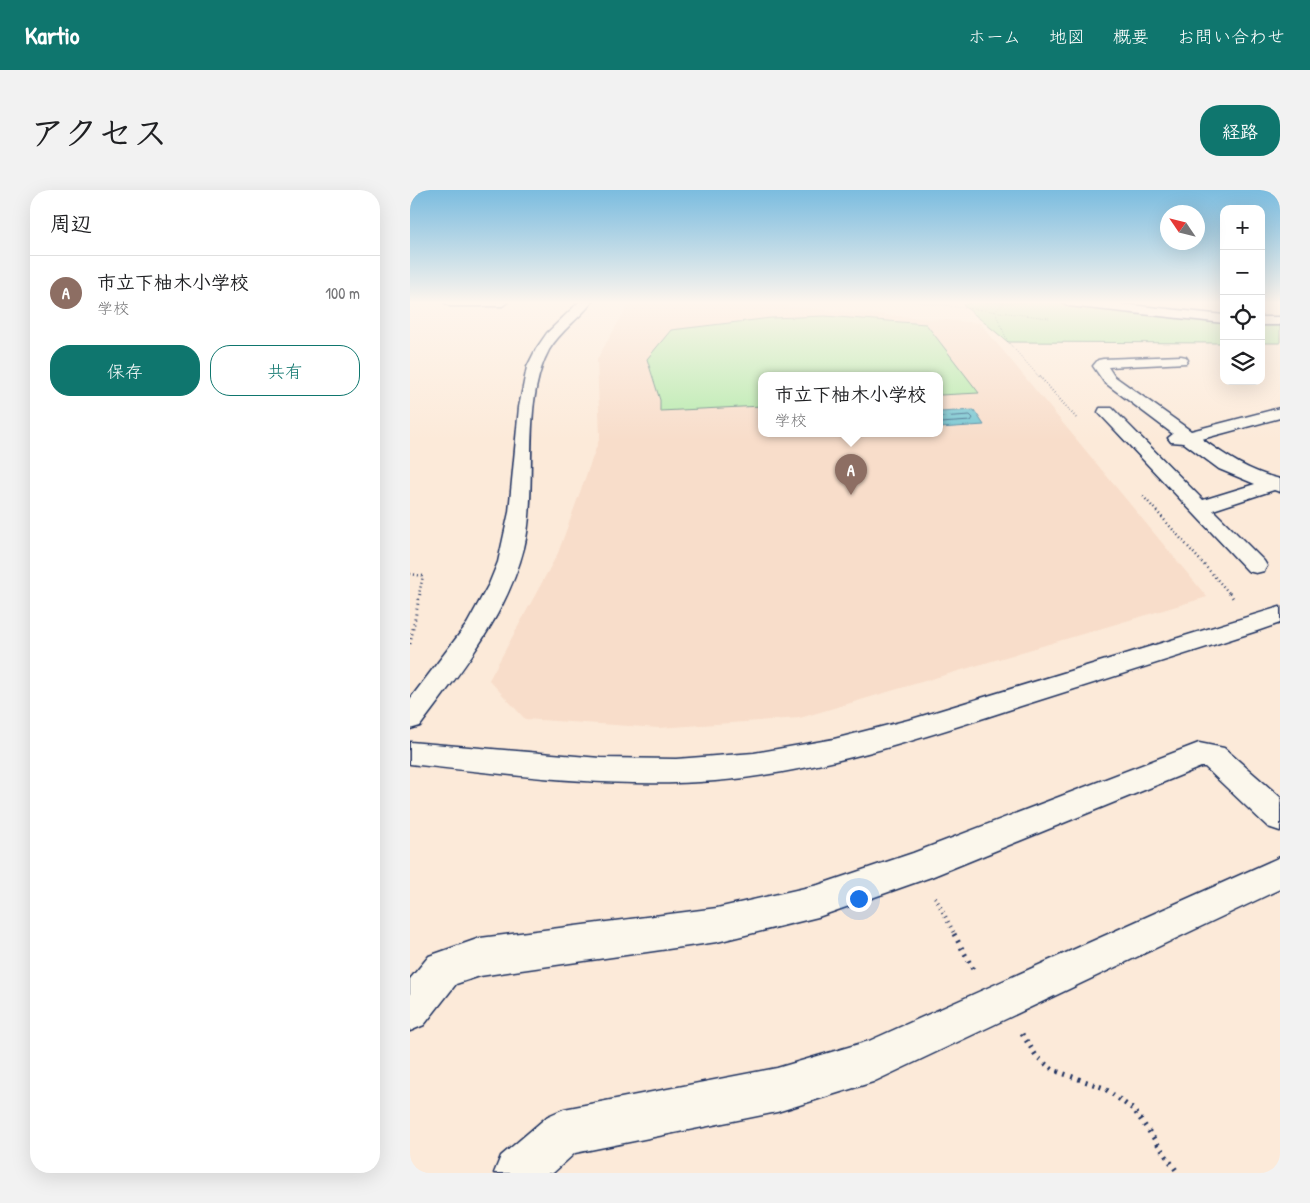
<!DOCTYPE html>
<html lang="ja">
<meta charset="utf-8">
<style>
body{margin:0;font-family:"Patrick Hand","Klee One",sans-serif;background:#f2f2f2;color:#202124}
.controls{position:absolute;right:15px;top:15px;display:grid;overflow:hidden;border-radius:10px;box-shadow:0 5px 20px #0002}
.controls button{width:45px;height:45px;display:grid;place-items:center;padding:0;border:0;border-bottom:1px solid #e0e0e0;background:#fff;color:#202124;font:25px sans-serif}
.compass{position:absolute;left:750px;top:15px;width:45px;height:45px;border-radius:50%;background:#fff;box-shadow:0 5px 20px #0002;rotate:305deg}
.you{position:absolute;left:448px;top:708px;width:18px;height:18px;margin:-12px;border:4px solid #fff;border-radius:50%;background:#1a73e8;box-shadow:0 0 0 8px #1a73e833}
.badge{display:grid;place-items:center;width:32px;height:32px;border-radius:50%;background:#0f766e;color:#fff;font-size:16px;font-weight:700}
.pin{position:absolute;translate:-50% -41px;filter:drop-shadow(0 1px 2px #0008)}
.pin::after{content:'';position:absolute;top:26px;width:18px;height:15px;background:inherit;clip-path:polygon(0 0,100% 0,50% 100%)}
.popup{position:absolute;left:348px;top:182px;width:185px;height:65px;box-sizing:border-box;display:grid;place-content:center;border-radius:10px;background:#fff;filter:drop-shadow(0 1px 4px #0005);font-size:16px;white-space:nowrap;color:#757577}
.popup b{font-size:19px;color:#202124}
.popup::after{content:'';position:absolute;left:50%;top:100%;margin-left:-10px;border:10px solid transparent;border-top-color:#fff}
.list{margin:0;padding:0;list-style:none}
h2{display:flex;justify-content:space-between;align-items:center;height:65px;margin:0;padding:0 20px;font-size:21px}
h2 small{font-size:16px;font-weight:400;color:#757577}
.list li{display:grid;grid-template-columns:32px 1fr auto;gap:15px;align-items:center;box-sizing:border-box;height:75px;padding:0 20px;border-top:1px solid #e0e0e0}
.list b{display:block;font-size:19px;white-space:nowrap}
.list p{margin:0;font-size:16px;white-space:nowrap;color:#757577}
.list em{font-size:16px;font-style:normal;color:#757577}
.actions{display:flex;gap:10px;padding:15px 20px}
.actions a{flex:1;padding:11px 0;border:1px solid #0f766e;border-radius:20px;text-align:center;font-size:18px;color:#0f766e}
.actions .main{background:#0f766e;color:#fff}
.icon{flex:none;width:28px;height:28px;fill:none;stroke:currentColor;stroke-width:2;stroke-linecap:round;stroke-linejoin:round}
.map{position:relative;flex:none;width:870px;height:983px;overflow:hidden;border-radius:20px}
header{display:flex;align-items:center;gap:30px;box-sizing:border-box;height:70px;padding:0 25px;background:#0f766e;color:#fff}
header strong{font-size:24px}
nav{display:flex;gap:28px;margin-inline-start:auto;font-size:18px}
.intro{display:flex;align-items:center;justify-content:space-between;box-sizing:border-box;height:120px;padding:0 30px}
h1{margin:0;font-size:35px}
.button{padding:12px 22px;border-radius:20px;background:#0f766e;color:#fff;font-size:18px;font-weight:700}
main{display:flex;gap:30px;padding:0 30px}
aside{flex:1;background:#fff;border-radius:20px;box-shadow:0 5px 20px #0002}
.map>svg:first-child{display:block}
</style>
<header>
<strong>Kartio</strong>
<nav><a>ホーム</a><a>地図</a><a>概要</a><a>お問い合わせ</a></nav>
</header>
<div class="intro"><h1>アクセス</h1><a class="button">経路</a></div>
<main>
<aside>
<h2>周辺<small></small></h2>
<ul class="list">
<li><span class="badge" style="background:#8d6e63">A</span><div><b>市立下柚木小学校</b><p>学校</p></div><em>100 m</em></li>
</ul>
<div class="actions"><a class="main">保存</a><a>共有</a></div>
</aside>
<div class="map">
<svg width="870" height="983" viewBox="0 0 870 983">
<rect width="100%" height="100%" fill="#fcead9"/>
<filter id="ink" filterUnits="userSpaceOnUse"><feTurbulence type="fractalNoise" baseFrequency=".02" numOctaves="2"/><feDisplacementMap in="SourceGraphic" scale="10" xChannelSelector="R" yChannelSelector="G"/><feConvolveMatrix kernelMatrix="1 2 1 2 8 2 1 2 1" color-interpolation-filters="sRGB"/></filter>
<g filter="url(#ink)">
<path fill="#f8ddca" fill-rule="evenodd" d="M 220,112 L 325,112 L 570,133 L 797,407 L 390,528 L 249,538 L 115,529 L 79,490 L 148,363 L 190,247 L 187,169 ZM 352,186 L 530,186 L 530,244 L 352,244 Z"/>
<g fill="#b5eaac" stroke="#688c85">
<polygon points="563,112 659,112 814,129 814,153 598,152 553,115"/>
<polygon points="415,126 516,134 569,203 530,205 530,186 352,186 352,216 250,221 250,210 237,169 261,140 361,128"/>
<rect x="851" y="131" width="19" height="22"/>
</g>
<polygon fill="#77c7d2" stroke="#528aa4" points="564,220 574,235 530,238 530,222"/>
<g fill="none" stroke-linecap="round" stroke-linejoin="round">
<polyline stroke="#406c8c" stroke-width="1" points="530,227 560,225 563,228 561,231 530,233"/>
<defs>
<g id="minor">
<polygon points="34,112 98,112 92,116 40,116"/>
<path d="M 169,112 L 182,112 C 169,129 150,141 139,160 C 110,213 129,298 114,358 C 97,425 51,481 10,536 L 0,539 L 0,509 L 57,434 L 79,394 L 88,372 L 99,322 L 109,217 L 117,177 L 126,159 L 137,143 Z"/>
<polygon points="653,112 693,112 814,125 814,133 659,116"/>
<rect x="851" y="127" width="19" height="8"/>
<path d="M 771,166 L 776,167 L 778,170 L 776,173 L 698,177 L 704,186 L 781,241 L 870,218 L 870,228 L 792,249 C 817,267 840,282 870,289 L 870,302 L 864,300 L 803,320 L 854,371 L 857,376 L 854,381 L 846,383 L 838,381 L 688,222 L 690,218 L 702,218 L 793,310 L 845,294 L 809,279 L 774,253 L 761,252 L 758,248 L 763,244 L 694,192 L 683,176 L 688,170 L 693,169 Z"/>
<path d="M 870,417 L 870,433 L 847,441 C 770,466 692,490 614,515 C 513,548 411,582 305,591 C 204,599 101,585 0,574 L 0,552 L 190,568 L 266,569 L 344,563 L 424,549 L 502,529 Z"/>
<polygon points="789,553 814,558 870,607 870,641 858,637 795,577 791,577 521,687 408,727 307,752 70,786 46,794 14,835 0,841 0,789 19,766 70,748 307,718 408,695 503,663"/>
<polygon points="870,667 870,699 463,892 367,922 165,963 143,983 84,983 91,966 138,926 154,919 367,878 459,851"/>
</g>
</defs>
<use href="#minor" stroke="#1b2f5e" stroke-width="3"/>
<g stroke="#1b2f5e" stroke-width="1" stroke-dasharray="0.5 2" stroke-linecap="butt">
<polyline points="507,112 639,128"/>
<polyline points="594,112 585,122 598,152 631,189"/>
</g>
<polyline stroke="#1b2f5e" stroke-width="2" stroke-dasharray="0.5 2.5" stroke-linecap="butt" points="630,187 667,229"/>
<g stroke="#1b2f5e" stroke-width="2.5" stroke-dasharray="1 3" stroke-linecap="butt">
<polyline points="733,306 820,404"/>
<polyline points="0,384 13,386 9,404"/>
</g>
<g stroke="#1b2f5e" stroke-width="3" stroke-dasharray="1 4" stroke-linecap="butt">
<polyline points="819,403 823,408"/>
<polyline points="0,454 10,403"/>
</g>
<polyline stroke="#1b2f5e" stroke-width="4" stroke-dasharray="1 4.5" stroke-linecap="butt" points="525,707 545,745"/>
<g stroke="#1b2f5e" stroke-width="5" stroke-dasharray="2 5.5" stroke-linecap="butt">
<polyline points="544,744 564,781"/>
<polyline points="612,844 627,867 643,880 694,898 724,920 768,983"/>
</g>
<use href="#minor" fill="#fbf7ec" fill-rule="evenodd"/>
</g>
</g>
<linearGradient id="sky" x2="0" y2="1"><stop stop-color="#7bbcdf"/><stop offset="0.45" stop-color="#fef6ee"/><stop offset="1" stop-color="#fef6ee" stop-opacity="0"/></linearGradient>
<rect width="870" height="250" fill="url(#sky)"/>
</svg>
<div class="controls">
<button>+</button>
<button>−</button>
<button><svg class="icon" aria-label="locate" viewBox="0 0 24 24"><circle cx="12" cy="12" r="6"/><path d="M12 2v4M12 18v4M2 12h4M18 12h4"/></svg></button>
<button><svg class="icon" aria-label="layers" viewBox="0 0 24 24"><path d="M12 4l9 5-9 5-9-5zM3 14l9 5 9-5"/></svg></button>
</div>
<svg class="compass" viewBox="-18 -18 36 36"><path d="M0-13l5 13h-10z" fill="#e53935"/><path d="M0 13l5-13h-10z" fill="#757577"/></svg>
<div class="you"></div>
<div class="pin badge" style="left:441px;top:305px;background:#8d6e63">A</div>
<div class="popup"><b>市立下柚木小学校</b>学校</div>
</div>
</main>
